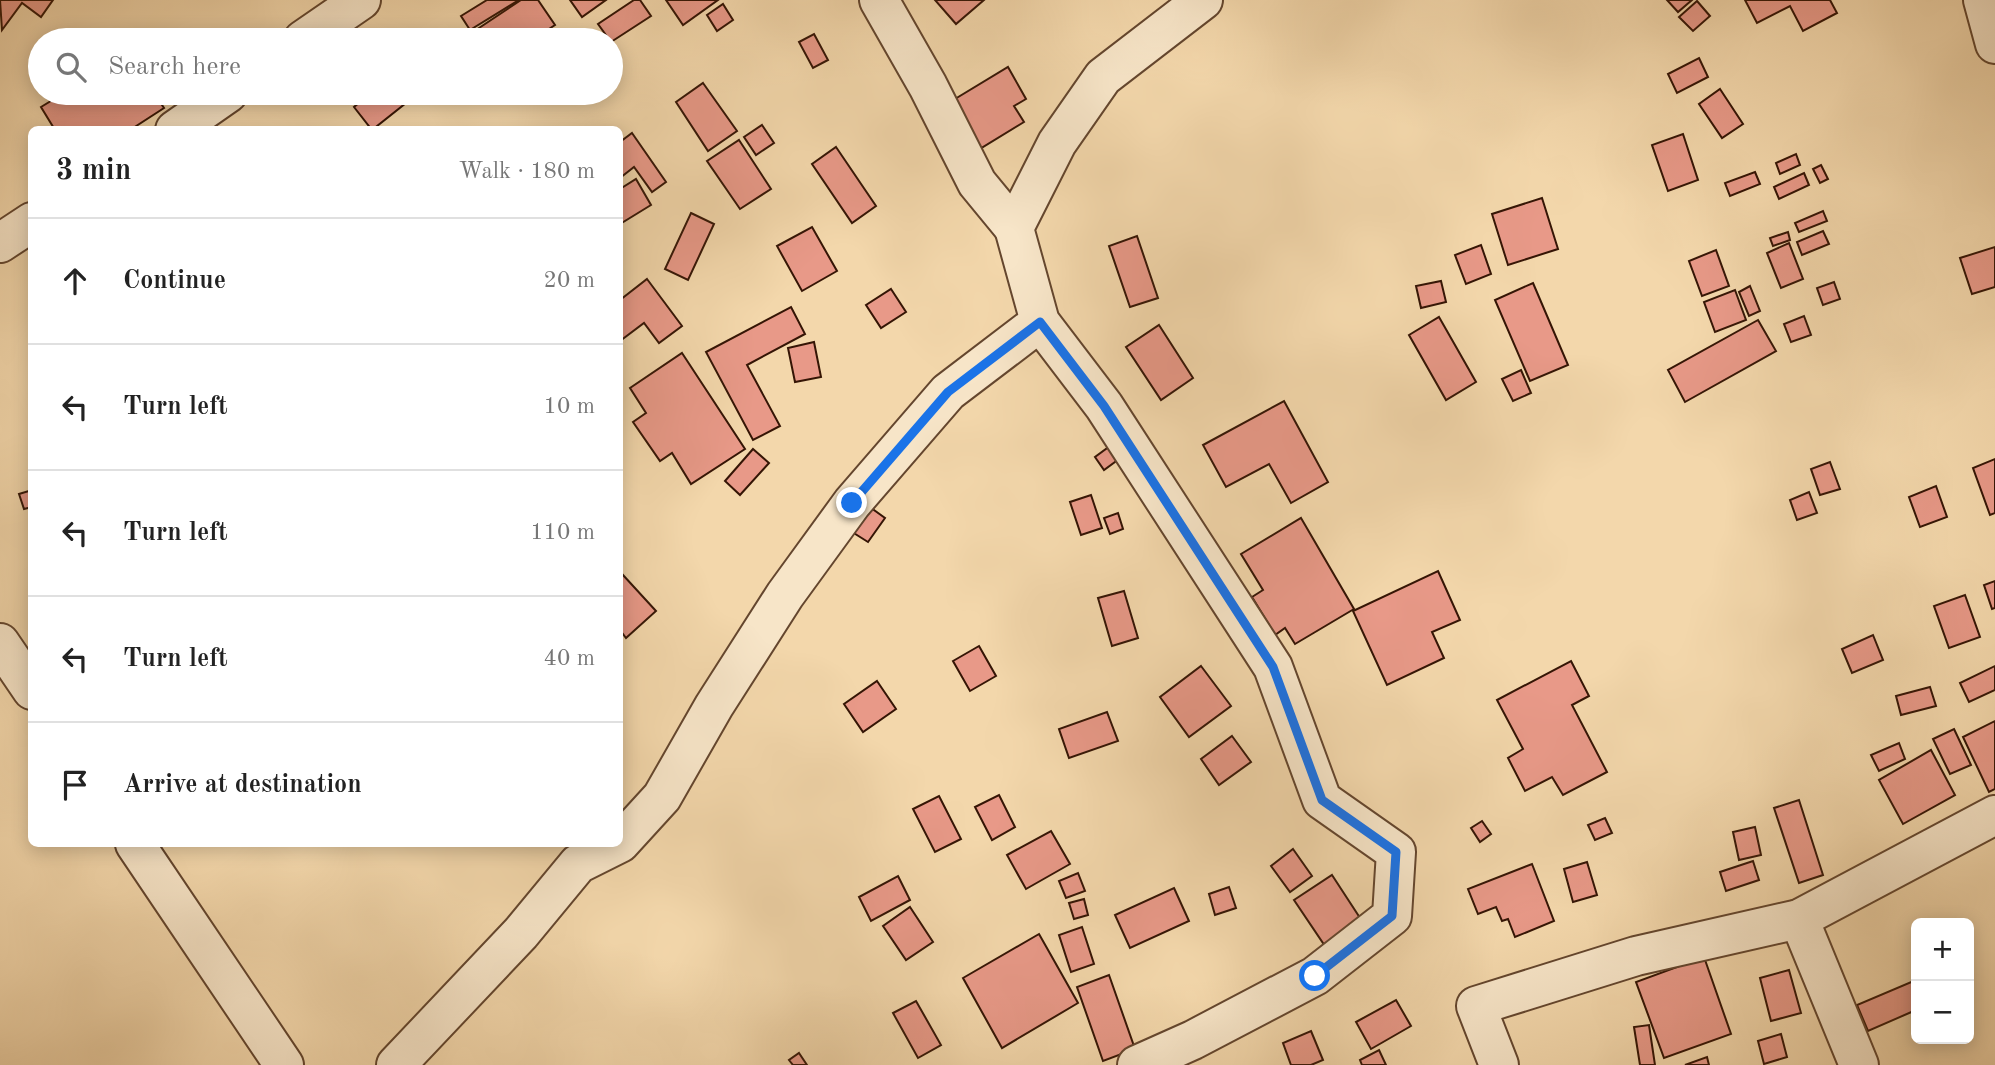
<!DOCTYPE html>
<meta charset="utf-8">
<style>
body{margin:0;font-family:"Old Standard TT",serif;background:#f6f6f6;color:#222}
.controls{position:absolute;right:21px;bottom:21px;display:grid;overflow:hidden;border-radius:10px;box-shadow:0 4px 18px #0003}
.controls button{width:63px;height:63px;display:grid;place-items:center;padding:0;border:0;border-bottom:2px solid #e0e0e0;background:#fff;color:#222;font:35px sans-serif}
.stop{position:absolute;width:21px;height:21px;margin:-16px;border:5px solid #1a73e8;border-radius:50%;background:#fff}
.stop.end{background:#1a73e8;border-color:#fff;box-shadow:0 2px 7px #0008}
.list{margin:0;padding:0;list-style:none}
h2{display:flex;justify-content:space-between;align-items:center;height:91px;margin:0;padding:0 28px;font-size:30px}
h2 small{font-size:23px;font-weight:400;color:#767676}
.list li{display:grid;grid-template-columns:46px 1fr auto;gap:21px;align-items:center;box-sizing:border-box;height:126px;padding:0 28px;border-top:2px solid #e0e0e0}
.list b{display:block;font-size:26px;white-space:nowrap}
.list em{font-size:23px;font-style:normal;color:#767676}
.icon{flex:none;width:38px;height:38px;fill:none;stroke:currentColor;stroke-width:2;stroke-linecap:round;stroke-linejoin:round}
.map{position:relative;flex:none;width:1995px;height:1065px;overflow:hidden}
.search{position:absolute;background:#fff;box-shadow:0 4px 18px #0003;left:28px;top:28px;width:595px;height:77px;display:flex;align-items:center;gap:18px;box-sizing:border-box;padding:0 24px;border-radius:38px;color:#767676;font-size:26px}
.panel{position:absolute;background:#fff;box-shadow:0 4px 18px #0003;left:28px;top:126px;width:595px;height:721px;border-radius:10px}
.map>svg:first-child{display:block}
</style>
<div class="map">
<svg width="1995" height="1065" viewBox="0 0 1995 1065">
<rect width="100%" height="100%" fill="#f3d7ab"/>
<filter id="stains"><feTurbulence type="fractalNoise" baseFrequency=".00286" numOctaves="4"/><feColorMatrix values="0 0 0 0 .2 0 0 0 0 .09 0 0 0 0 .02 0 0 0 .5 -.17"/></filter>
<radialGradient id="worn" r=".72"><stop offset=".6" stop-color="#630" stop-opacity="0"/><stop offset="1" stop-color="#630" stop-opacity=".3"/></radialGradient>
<g fill="#e89988" stroke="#351505" stroke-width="2">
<polygon points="0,0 53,0 41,17 22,3 2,30"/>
<polygon points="487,0 519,0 470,30 461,16"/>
<polygon points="521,0 538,0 555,25 532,40 474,40 470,34"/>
<polygon points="570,0 606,0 582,17"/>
<polygon points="634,0 640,0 651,16 611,42 598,24"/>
<polygon points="666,0 718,0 683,25"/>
<polygon points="935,0 984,0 956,24"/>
<polygon points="1667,0 1692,0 1678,12"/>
<polygon points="1745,0 1830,0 1837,13 1803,31 1790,6 1757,23"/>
<polygon points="1697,1 1710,16 1693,31 1679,17"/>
<polygon points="723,4 733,20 717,31 707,15"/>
<polygon points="814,34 828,60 813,68 799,42"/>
<polygon points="1699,58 1708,77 1677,93 1668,74"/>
<polygon points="1008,67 1026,99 1014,106 1024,122 978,150 950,102"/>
<polygon points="703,83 737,131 708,151 676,102"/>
<polygon points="1720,89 1743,124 1722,138 1699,104"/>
<polygon points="64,93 154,93 164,108 130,130 55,130 41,107"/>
<polygon points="371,93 407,93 411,99 372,130 354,107"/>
<polygon points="762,125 774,143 756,155 744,137"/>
<polygon points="632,133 666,182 652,192 634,167 620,178 620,142"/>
<polygon points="1683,134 1698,180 1668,191 1652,145"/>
<polygon points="739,140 771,189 740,209 707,161"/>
<polygon points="836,147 876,206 852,223 812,164"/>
<polygon points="1796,154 1800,165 1780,174 1776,163"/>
<polygon points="1821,165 1828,179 1820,183 1813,169"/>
<polygon points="1755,172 1760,184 1730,196 1725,183"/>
<polygon points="1804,173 1809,185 1779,199 1774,187"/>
<polygon points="636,179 651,205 620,224 620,189"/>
<polygon points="1542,198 1558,249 1508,265 1492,214"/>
<polygon points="1823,211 1827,221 1799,232 1795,223"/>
<polygon points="691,213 714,224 688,280 665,269"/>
<polygon points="812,227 837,271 802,291 777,246"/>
<polygon points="1823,231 1829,244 1802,255 1797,242"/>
<polygon points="1788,232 1790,240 1773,246 1770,238"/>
<polygon points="1137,236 1158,298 1130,307 1109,246"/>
<polygon points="1789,243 1803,279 1781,288 1767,253"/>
<polygon points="1481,245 1491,274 1466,284 1455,255"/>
<polygon points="1995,247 1995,287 1972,294 1960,258"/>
<polygon points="1716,250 1729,286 1702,296 1689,261"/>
<polygon points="647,279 682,326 659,343 644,323 620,341 620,300"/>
<polygon points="1441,281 1446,302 1421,308 1416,286"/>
<polygon points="1834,282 1840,299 1823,305 1817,288"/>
<polygon points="1533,283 1568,365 1530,381 1495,300"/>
<polygon points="1750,286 1760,311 1749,316 1739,292"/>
<polygon points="891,289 906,312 881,328 866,305"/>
<polygon points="1735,290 1746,320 1715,332 1704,302"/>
<polygon points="791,307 805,334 747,365 780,426 753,440 706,352"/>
<polygon points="1804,316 1811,335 1791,342 1784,324"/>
<polygon points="1439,317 1476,382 1446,400 1409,335"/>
<polygon points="1758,320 1776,351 1685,402 1668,370"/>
<polygon points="1159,325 1193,378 1161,400 1126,347"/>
<polygon points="814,342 821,377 795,382 788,348"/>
<polygon points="682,353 745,449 691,484 672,453 660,461 633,422 646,413 630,388"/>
<polygon points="1521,370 1531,393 1513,401 1502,379"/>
<polygon points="1284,401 1328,482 1291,503 1269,464 1226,487 1203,445"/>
<polygon points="1110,446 1119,459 1104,470 1095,457"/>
<polygon points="753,449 769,463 740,495 725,481"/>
<polygon points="1995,459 1995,513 1990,515 1973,468"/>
<polygon points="1830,462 1840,489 1820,495 1811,469"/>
<polygon points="1936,486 1947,517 1920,527 1909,497"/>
<polygon points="32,490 32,507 24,509 19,494"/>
<polygon points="1809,492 1817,513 1797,520 1790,500"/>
<polygon points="1091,495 1102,528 1081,535 1070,502"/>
<polygon points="867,505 885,518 868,542 849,530"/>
<polygon points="1118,513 1123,529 1110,534 1104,518"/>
<polygon points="1301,518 1354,609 1295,644 1285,628 1275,635 1252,597 1263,590 1241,554"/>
<polygon points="1438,571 1460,620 1432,632 1444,658 1387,685 1353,611"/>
<polygon points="623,575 656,611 626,638 620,630 620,578"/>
<polygon points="1995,581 1995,608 1992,609 1984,585"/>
<polygon points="1124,591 1138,638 1112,646 1098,598"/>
<polygon points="1965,595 1980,637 1949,648 1934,606"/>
<polygon points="1873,635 1883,660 1852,673 1842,649"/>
<polygon points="979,646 996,676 970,691 953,661"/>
<polygon points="1571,661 1589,696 1572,705 1607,772 1563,795 1552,777 1525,791 1508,758 1523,749 1497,700"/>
<polygon points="1201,666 1231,706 1189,737 1160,697"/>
<polygon points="1995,666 1995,690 1969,702 1960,683"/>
<polygon points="877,681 896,709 863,732 844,704"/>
<polygon points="1930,687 1936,706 1901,715 1896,696"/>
<polygon points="1107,712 1118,741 1069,758 1059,729"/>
<polygon points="1995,721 1995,789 1989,792 1963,737"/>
<polygon points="1954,729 1971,765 1950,774 1933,739"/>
<polygon points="1232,736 1251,762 1219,785 1201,759"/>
<polygon points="1899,743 1905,759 1879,771 1871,755"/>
<polygon points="1931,750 1955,795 1903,824 1879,780"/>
<polygon points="999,795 1015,827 992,840 975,807"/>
<polygon points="939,796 961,839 935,852 913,809"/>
<polygon points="1799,800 1823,875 1799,883 1774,808"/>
<polygon points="1605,818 1612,833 1595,840 1588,825"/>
<polygon points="1482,821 1491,834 1480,842 1471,828"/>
<polygon points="1755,827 1761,855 1739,860 1733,832"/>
<polygon points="1051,831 1070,864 1026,889 1007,855"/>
<polygon points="1293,849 1312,876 1290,892 1271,866"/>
<polygon points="1753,861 1759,880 1726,891 1720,872"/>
<polygon points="1587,862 1597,895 1573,902 1564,869"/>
<polygon points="1532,864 1554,921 1515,937 1508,919 1502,921 1496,907 1478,914 1468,889"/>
<polygon points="1078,873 1085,891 1066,898 1059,881"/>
<polygon points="1332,875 1362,921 1325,946 1294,900"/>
<polygon points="898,876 910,900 871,921 859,897"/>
<polygon points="1229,887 1236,908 1215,915 1209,894"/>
<polygon points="1174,888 1189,921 1130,948 1115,915"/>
<polygon points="1084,899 1088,915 1074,919 1069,903"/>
<polygon points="910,907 933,942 906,960 883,926"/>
<polygon points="1082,927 1094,964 1071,972 1059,935"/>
<polygon points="1039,934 1078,1003 1002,1048 963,978"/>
<polygon points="1704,957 1731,1034 1664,1058 1636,982"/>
<polygon points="1789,970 1801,1013 1771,1021 1760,978"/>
<polygon points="1109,975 1135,1049 1103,1061 1077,987"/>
<polygon points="1916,980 1916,1010 1868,1031 1857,1005"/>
<polygon points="1396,1000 1411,1026 1371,1049 1356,1022"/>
<polygon points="916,1001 941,1045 918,1058 893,1013"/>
<polygon points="1649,1025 1655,1065 1640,1065 1634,1027"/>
<polygon points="1311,1031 1323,1060 1311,1065 1291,1065 1283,1043"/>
<polygon points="1781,1034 1787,1057 1764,1064 1758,1041"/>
<polygon points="1379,1050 1386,1065 1362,1065 1360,1060"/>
<polygon points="799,1053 807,1065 793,1065 789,1060"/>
<polygon points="1707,1057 1709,1065 1685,1065"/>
</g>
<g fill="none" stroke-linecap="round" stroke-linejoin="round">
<defs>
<g id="street">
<polyline points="879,0 928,86 977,183 1014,228"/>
<polyline points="1983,0 1995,44"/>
<polyline points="303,40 361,0"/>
<polyline points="175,130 228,93"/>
<polyline points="0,243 32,222"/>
<polyline points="0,643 32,690"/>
<polyline points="135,844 284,1065"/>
<polyline points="1799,919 1859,1065"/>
<polyline points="396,1065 521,933 578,864 620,843 662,797 714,706 785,595 852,503 948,392 1040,322"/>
<polyline points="1137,1065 1193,1040 1315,976 1392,916 1396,852 1322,800 1273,667 1104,406 1040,322 1014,228 1057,143 1103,77 1203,0"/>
<polyline points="1499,1065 1476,1006 1636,956 1799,919 1995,815"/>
</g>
</defs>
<use href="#street" stroke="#64462e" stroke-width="42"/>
<use href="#street" stroke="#f7e5c8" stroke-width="38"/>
</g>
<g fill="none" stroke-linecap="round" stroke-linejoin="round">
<polyline stroke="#1a73e8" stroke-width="9" points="852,503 948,392 1040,322 1104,406 1273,667 1322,800 1396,852 1392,916 1315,976"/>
</g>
<rect width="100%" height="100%" filter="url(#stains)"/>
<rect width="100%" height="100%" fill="url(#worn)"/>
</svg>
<div class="controls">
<button>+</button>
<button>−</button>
</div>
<div class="stop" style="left:1315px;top:976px"></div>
<div class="stop end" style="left:852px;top:503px"></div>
<div class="search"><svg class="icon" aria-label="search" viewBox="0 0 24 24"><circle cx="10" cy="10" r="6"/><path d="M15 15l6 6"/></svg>Search here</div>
<section class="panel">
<h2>3 min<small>Walk · 180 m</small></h2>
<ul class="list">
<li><svg class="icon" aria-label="ahead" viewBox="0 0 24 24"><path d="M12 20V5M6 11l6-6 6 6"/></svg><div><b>Continue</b></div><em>20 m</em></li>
<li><svg class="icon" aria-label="left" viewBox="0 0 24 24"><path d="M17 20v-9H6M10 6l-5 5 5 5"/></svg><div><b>Turn left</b></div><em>10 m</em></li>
<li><svg class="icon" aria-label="left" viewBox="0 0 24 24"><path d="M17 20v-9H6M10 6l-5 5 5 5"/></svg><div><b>Turn left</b></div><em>110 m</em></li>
<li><svg class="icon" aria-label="left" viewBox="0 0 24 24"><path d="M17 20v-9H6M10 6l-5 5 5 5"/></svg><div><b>Turn left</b></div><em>40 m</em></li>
<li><svg class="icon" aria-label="arrive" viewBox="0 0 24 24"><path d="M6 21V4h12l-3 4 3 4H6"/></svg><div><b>Arrive at destination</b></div></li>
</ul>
</section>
</div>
